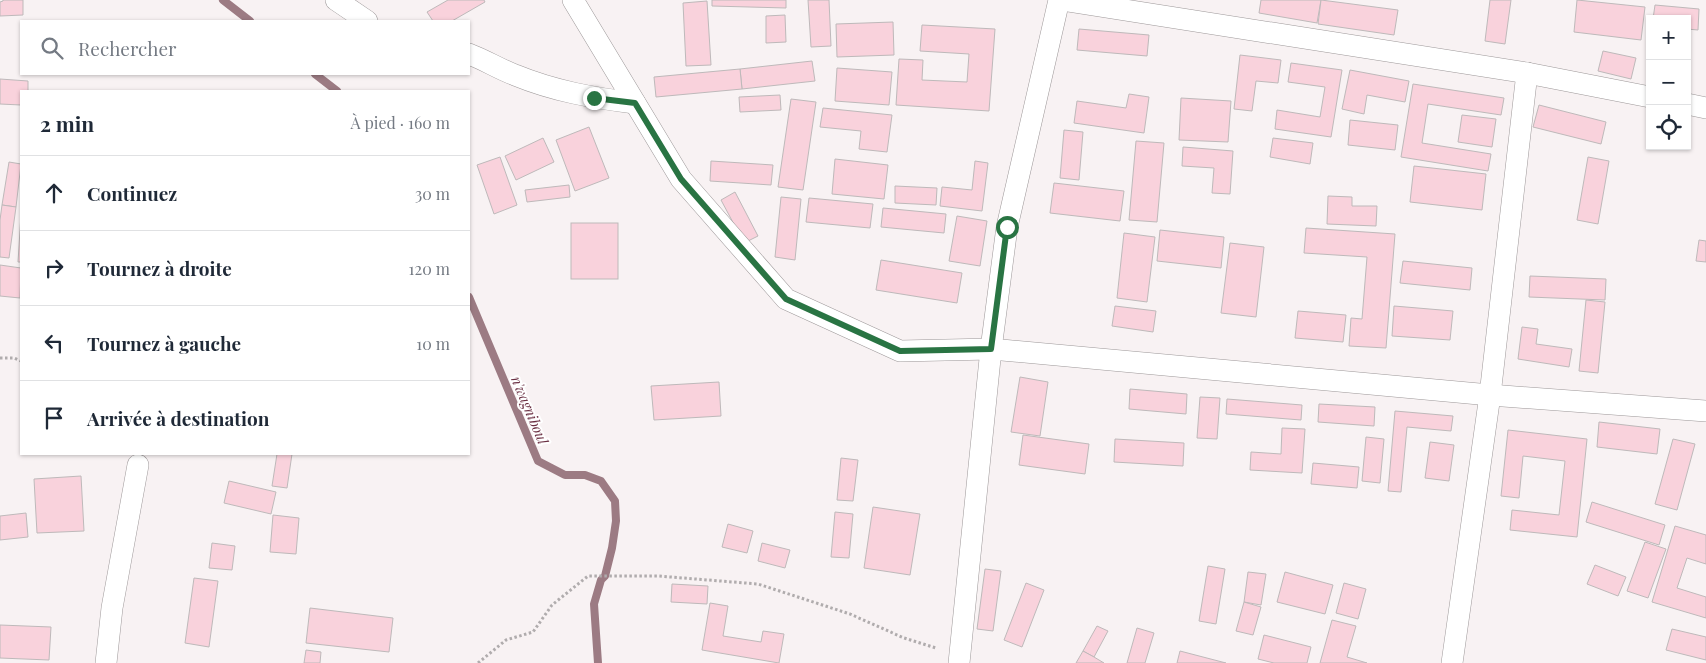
<!DOCTYPE html>
<html lang="fr">
<meta charset="utf-8">
<style>
body{margin:0;font-family:"Playfair Display",serif;background:#f2f2f3;color:#1f2937}
.controls{position:absolute;right:15px;top:15px;display:grid;overflow:hidden;border-radius:0px;box-shadow:0 1px 4px #0004}
.controls button{width:45px;height:45px;display:grid;place-items:center;padding:0;border:0;border-bottom:1px solid #e0e1e3;background:#fff;color:#1f2937;font:25px sans-serif}
.stop{position:absolute;width:15px;height:15px;margin:-11px;border:4px solid #297443;border-radius:50%;background:#fff}
.stop.end{background:#297443;border-color:#fff;box-shadow:0 1px 5px #0008}
.list{margin:0;padding:0;list-style:none}
h2{display:flex;justify-content:space-between;align-items:center;height:65px;margin:0;padding:0 20px;font-size:21px}
h2 small{font-size:16px;font-weight:400;color:#747a83}
.list li{display:grid;grid-template-columns:32px 1fr auto;gap:15px;align-items:center;box-sizing:border-box;height:75px;padding:0 20px;border-top:1px solid #e0e1e3}
.list b{display:block;font-size:19px;white-space:nowrap}
.list em{font-size:16px;font-style:normal;color:#747a83}
.icon{flex:none;width:28px;height:28px;fill:none;stroke:currentColor;stroke-width:2;stroke-linecap:round;stroke-linejoin:round}
.map{position:relative;flex:none;width:1706px;height:663px;overflow:hidden}
.search{position:absolute;background:#fff;box-shadow:0 1px 4px #0004;left:20px;top:20px;width:450px;height:55px;display:flex;align-items:center;gap:12px;box-sizing:border-box;padding:0 18px;border-radius:0px;color:#747a83;font-size:19px}
.panel{position:absolute;background:#fff;box-shadow:0 1px 4px #0004;left:20px;top:90px;width:450px;height:365px;border-radius:0px}
.map>svg:first-child{display:block}
</style>
<div class="map">
<svg width="1706" height="663" viewBox="0 0 1706 663">
<rect width="100%" height="100%" fill="#f8f2f3"/>
<g fill="none" stroke-linecap="round" stroke-linejoin="round">
<g stroke="#9c7b83" stroke-width="8">
<polyline points="223,0 250,21"/>
<polyline points="315,74 337,91"/>
<polyline points="469,297 538,461 565,475 585,475 601,481 615,501 616,521 612,548 605,576 601,580 594,604 598,663"/>
</g>
</g>
<g fill="#f9d2dc" stroke="#beb9ba">
<polygon points="3,0 23,0 23,15 0,16 0,2 3,1"/>
<polygon points="448,0 484,0 485,2 452,21 433,21 427,12"/>
<polygon points="712,0 786,0 786,8 712,6"/>
<polygon points="808,0 829,0 831,46 811,47"/>
<polygon points="1261,0 1321,0 1317,23 1259,13"/>
<polygon points="1321,0 1398,10 1394,35 1318,24"/>
<polygon points="1490,0 1511,0 1505,44 1485,41"/>
<polygon points="1577,0 1645,7 1641,40 1574,32"/>
<polygon points="707,1 711,65 686,66 683,3"/>
<polygon points="1655,5 1699,9 1698,30 1687,29 1687,19 1653,19"/>
<polygon points="785,15 786,42 766,43 766,16"/>
<polygon points="893,22 894,55 837,57 836,24"/>
<polygon points="922,25 995,29 989,111 896,105 899,59 923,60 922,80 967,82 969,54 920,51"/>
<polygon points="1079,29 1149,35 1147,56 1077,50"/>
<polygon points="1603,51 1636,58 1631,79 1598,71"/>
<polygon points="1240,55 1281,60 1278,83 1256,81 1252,111 1234,109"/>
<polygon points="812,61 815,81 742,89 740,69"/>
<polygon points="1291,63 1342,70 1331,137 1275,129 1277,110 1320,117 1325,87 1288,82"/>
<polygon points="837,68 892,72 889,105 835,101"/>
<polygon points="740,69 742,89 656,97 654,77"/>
<polygon points="1350,70 1409,81 1405,102 1367,95 1364,114 1342,109"/>
<polygon points="0,79 28,81 28,91 21,91 21,105 0,104"/>
<polygon points="1413,84 1504,98 1501,115 1428,104 1422,143 1491,154 1488,171 1401,157"/>
<polygon points="1129,94 1149,97 1144,133 1074,123 1077,101 1126,108"/>
<polygon points="780,95 781,110 740,112 739,97"/>
<polygon points="1181,98 1231,101 1228,142 1179,140"/>
<polygon points="791,99 816,102 803,190 778,187"/>
<polygon points="1539,105 1606,122 1601,144 1533,127"/>
<polygon points="823,108 892,115 887,152 859,149 861,131 820,127"/>
<polygon points="1462,115 1496,119 1492,147 1458,142"/>
<polygon points="1350,120 1398,125 1395,150 1348,145"/>
<polygon points="589,127 609,178 575,191 556,140"/>
<polygon points="1064,130 1083,132 1079,180 1060,178"/>
<polygon points="543,138 554,162 516,180 505,156"/>
<polygon points="1273,138 1313,143 1310,164 1270,157"/>
<polygon points="1136,141 1164,143 1157,222 1129,220"/>
<polygon points="1183,147 1233,151 1230,194 1212,193 1214,168 1182,166"/>
<polygon points="500,157 517,205 494,214 477,165"/>
<polygon points="1588,157 1609,161 1598,224 1577,220"/>
<polygon points="835,159 888,165 884,199 832,194"/>
<polygon points="711,161 773,165 771,185 710,181"/>
<polygon points="975,161 988,163 982,211 940,206 942,187 972,190"/>
<polygon points="9,162 21,164 16,207 2,205"/>
<polygon points="1414,166 1486,174 1482,210 1410,202"/>
<polygon points="1054,183 1124,191 1120,221 1050,213"/>
<polygon points="569,185 570,197 527,202 525,190"/>
<polygon points="895,186 937,188 936,205 895,203"/>
<polygon points="735,192 758,236 744,243 721,200"/>
<polygon points="1328,196 1352,197 1352,206 1377,206 1376,226 1327,224"/>
<polygon points="781,197 801,199 795,260 775,257"/>
<polygon points="809,198 873,204 870,228 806,222"/>
<polygon points="2,205 16,207 9,258 0,257 0,220"/>
<polygon points="883,208 946,214 944,233 881,227"/>
<polygon points="21,214 21,262 18,262"/>
<polygon points="957,216 987,221 980,266 949,261"/>
<rect x="571" y="223" width="47" height="56"/>
<polygon points="1306,228 1395,234 1386,348 1349,346 1351,318 1362,319 1367,257 1304,253"/>
<polygon points="1160,230 1224,237 1221,268 1157,261"/>
<polygon points="1124,233 1155,237 1147,302 1117,298"/>
<polygon points="1699,240 1706,241 1706,262 1696,261"/>
<polygon points="1230,243 1264,247 1256,317 1221,313"/>
<polygon points="881,260 962,273 957,303 876,290"/>
<polygon points="1403,261 1472,268 1470,290 1400,283"/>
<polygon points="0,265 21,268 20,298 0,296"/>
<polygon points="1530,276 1606,279 1605,300 1529,297"/>
<polygon points="1586,300 1605,302 1598,373 1579,371"/>
<polygon points="1115,306 1156,311 1153,332 1112,326"/>
<polygon points="1394,306 1453,311 1450,340 1392,336"/>
<polygon points="1298,311 1346,315 1343,342 1295,338"/>
<polygon points="1522,327 1538,329 1536,344 1572,349 1569,367 1518,359"/>
<polygon points="1020,377 1048,382 1040,436 1011,432"/>
<polygon points="719,382 721,416 654,420 651,386"/>
<polygon points="1130,389 1187,394 1186,414 1129,409"/>
<polygon points="1200,397 1220,398 1217,439 1197,438"/>
<polygon points="1227,399 1302,405 1301,420 1226,414"/>
<polygon points="1319,404 1375,407 1374,426 1318,422"/>
<polygon points="1395,411 1453,416 1451,431 1407,427 1401,492 1388,491"/>
<polygon points="1599,422 1660,429 1657,454 1597,447"/>
<polygon points="1282,428 1305,429 1302,473 1250,470 1251,452 1281,454"/>
<polygon points="1508,430 1587,439 1577,537 1510,530 1512,510 1559,515 1565,461 1523,456 1519,498 1501,496"/>
<polygon points="1023,435 1089,444 1085,474 1019,465"/>
<polygon points="1366,437 1384,439 1380,483 1362,481"/>
<polygon points="1115,439 1184,443 1183,466 1114,462"/>
<polygon points="1673,439 1695,444 1677,510 1655,504"/>
<polygon points="1430,442 1454,445 1449,481 1425,478"/>
<polygon points="277,454 292,454 287,488 272,486"/>
<polygon points="841,458 858,460 853,501 837,500"/>
<polygon points="1313,463 1359,467 1357,488 1311,484"/>
<polygon points="81,476 84,531 37,533 34,479"/>
<polygon points="229,481 276,492 271,514 224,503"/>
<polygon points="1592,502 1665,525 1659,545 1586,522"/>
<polygon points="873,507 920,514 910,575 864,568"/>
<polygon points="835,512 853,514 849,558 831,557"/>
<polygon points="26,513 28,537 0,540 0,516"/>
<polygon points="273,515 299,518 296,554 270,552"/>
<polygon points="728,524 753,531 747,553 722,547"/>
<polygon points="1675,526 1706,535 1706,564 1687,558 1677,588 1706,597 1706,618 1652,602"/>
<polygon points="1645,542 1666,549 1648,598 1627,591"/>
<polygon points="212,543 235,546 232,570 209,568"/>
<polygon points="762,543 790,550 785,568 758,561"/>
<polygon points="1595,565 1626,577 1618,596 1587,584"/>
<polygon points="1208,566 1225,569 1216,624 1199,621"/>
<polygon points="985,569 1001,571 993,631 977,629"/>
<polygon points="1248,572 1266,574 1261,605 1244,602"/>
<polygon points="1285,572 1333,585 1325,614 1277,602"/>
<polygon points="194,578 218,581 209,647 185,643"/>
<polygon points="1026,583 1044,590 1022,647 1004,640"/>
<polygon points="1344,583 1366,589 1358,619 1336,613"/>
<polygon points="672,584 708,586 707,604 671,602"/>
<polygon points="1244,602 1261,607 1253,635 1236,631"/>
<polygon points="710,603 728,606 723,636 761,642 763,631 784,634 779,663 702,650"/>
<polygon points="310,608 393,618 389,652 306,643"/>
<polygon points="1332,620 1356,626 1347,657 1367,663 1320,663"/>
<polygon points="0,625 51,627 49,660 0,658"/>
<polygon points="1097,626 1108,631 1094,657 1083,651"/>
<polygon points="1137,628 1154,633 1145,663 1127,663"/>
<polygon points="1672,629 1706,637 1706,660 1666,650"/>
<polygon points="1264,635 1311,647 1307,663 1274,663 1258,659"/>
<polygon points="306,650 321,652 320,663 304,663"/>
<polygon points="1083,651 1094,657 1104,663 1076,663"/>
<polygon points="1180,651 1226,663 1177,663"/>
</g>
<g fill="none" stroke-linecap="round" stroke-linejoin="round">
<defs>
<g id="street">
<polyline points="336,0 367,21"/>
<polyline points="573,0 681,179 786,299 900,351 991,349 1490,395 1706,411"/>
<polyline points="1061,0 1527,73 1650,97"/>
<path d="M 469,54 C 485,60 499,69 515,75 C 554,91 593,98 635,103"/>
<polyline points="1687,104 1706,108"/>
<polyline points="106,663 112,608 138,465"/>
<polyline points="959,663 991,349 1007,227 1059,0"/>
<polyline points="1452,663 1490,395 1527,73"/>
</g>
</defs>
<use href="#street" stroke="#9d9899" stroke-width="22"/>
<g stroke="#b0acad" stroke-width="3" stroke-dasharray="2.5 2.5" stroke-linecap="butt">
<polyline points="0,358 14,358 21,361"/>
<polyline points="478,663 506,640 533,632 552,605 588,576 658,576 758,584 850,614 904,638 936,648"/>
</g>
<use href="#street" stroke="#fff" stroke-width="21"/>
</g>
<g fill="none" stroke-linecap="round" stroke-linejoin="round">
<polyline stroke="#297443" stroke-width="6" points="594,98 635,103 681,179 786,299 900,351 991,349 1007,227"/>
</g>
<g text-anchor="middle" dominant-baseline="central" stroke-width="4" stroke-linejoin="round" paint-order="stroke">
<g font-size="14" font-style="italic" fill="#6a2f42" stroke="#fff">
<text transform="translate(530 410) rotate(67)">n'wagniboul</text>
</g>
</g>
</svg>
<div class="controls">
<button>+</button>
<button>−</button>
<button><svg class="icon" aria-label="locate" viewBox="0 0 24 24"><circle cx="12" cy="12" r="6"/><path d="M12 2v4M12 18v4M2 12h4M18 12h4"/></svg></button>
</div>
<div class="stop" style="left:1007px;top:227px"></div>
<div class="stop end" style="left:594px;top:98px"></div>
<div class="search"><svg class="icon" aria-label="search" viewBox="0 0 24 24"><circle cx="10" cy="10" r="6"/><path d="M15 15l6 6"/></svg>Rechercher</div>
<section class="panel">
<h2>2 min<small>À pied · 160 m</small></h2>
<ul class="list">
<li><svg class="icon" aria-label="ahead" viewBox="0 0 24 24"><path d="M12 20V5M6 11l6-6 6 6"/></svg><div><b>Continuez</b></div><em>30 m</em></li>
<li><svg class="icon" aria-label="right" viewBox="0 0 24 24"><path d="M7 20v-9h11M14 6l5 5-5 5"/></svg><div><b>Tournez à droite</b></div><em>120 m</em></li>
<li><svg class="icon" aria-label="left" viewBox="0 0 24 24"><path d="M17 20v-9H6M10 6l-5 5 5 5"/></svg><div><b>Tournez à gauche</b></div><em>10 m</em></li>
<li><svg class="icon" aria-label="arrive" viewBox="0 0 24 24"><path d="M6 21V4h12l-3 4 3 4H6"/></svg><div><b>Arrivée à destination</b></div></li>
</ul>
</section>
</div>
